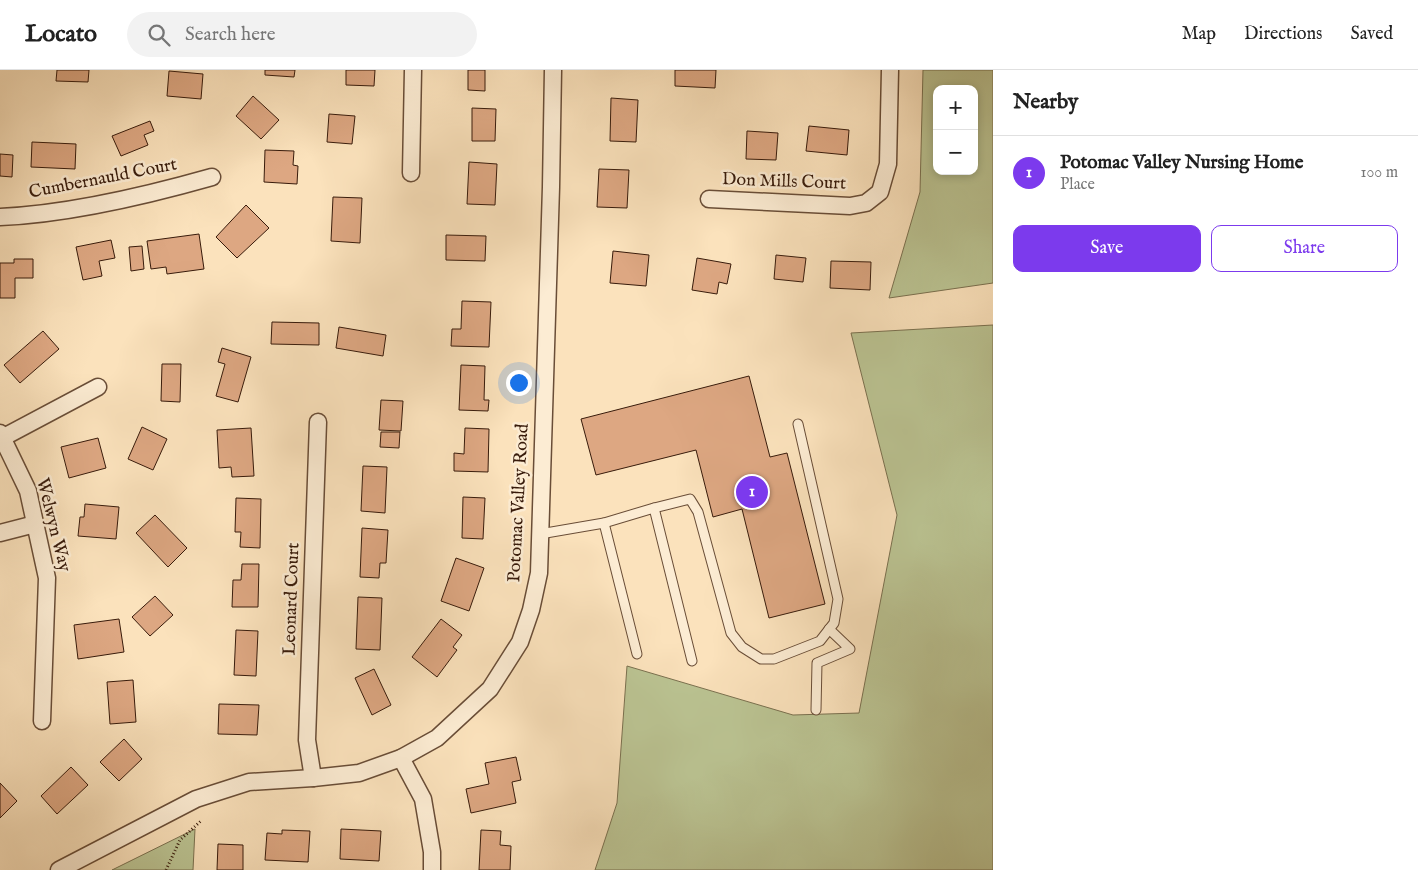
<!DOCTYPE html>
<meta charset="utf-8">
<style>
body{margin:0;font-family:"IM FELL English",serif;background:#f2f2f2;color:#222}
.controls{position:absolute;right:15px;top:15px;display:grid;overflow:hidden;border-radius:10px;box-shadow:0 2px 8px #0003}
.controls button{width:45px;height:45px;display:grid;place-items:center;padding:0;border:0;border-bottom:1px solid #e0e0e0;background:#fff;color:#222;font:25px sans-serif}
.you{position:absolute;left:518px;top:312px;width:18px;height:18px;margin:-12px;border:4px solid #fff;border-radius:50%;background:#1a73e8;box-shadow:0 0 0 8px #1a73e833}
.badge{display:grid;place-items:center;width:32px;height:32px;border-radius:50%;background:#7c3aed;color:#fff;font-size:16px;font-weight:700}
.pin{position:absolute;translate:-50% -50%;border:2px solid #fff;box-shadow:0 1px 5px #0006}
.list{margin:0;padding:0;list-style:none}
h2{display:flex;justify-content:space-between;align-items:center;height:65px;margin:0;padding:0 20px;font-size:21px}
h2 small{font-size:16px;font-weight:400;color:#767676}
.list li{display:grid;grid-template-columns:32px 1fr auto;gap:15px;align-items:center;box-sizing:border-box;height:75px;padding:0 20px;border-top:1px solid #e0e0e0}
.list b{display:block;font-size:19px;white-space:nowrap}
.list p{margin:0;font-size:16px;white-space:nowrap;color:#767676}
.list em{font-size:16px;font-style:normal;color:#767676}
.actions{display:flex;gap:10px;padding:15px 20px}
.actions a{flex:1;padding:11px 0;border:1px solid #7c3aed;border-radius:10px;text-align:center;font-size:18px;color:#7c3aed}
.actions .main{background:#7c3aed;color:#fff}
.icon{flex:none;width:28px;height:28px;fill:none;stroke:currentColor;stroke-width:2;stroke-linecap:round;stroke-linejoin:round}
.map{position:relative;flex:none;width:993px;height:800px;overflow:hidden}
header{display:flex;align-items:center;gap:30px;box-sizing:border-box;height:70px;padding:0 25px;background:#fff;border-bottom:1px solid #e0e0e0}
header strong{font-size:24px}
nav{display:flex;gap:28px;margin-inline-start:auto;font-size:18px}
.search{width:350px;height:45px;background:#f2f2f2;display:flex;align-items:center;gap:12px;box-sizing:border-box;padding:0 18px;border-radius:28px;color:#767676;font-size:19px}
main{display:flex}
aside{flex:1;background:#fff}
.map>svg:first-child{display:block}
</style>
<header>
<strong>Locato</strong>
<div class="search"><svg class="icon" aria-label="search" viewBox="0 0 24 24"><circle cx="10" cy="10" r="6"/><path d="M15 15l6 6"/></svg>Search here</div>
<nav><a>Map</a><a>Directions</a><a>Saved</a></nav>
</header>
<main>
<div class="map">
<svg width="993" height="800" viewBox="0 0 993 800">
<rect width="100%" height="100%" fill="#fbe2bc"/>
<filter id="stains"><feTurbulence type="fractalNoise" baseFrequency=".004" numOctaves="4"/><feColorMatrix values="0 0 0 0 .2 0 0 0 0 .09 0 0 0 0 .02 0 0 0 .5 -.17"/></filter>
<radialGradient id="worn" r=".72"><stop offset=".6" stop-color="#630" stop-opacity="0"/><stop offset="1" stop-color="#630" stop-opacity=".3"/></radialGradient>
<g fill="#bbc493" stroke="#7a704f" fill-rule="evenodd">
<path d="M 923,0 L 993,0 L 993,213 L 889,228 L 920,122 ZM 937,19 L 974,19 L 974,101 L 937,101 Z"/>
<polygon points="993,255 993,800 595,800 617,733 627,596 793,645 859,643 897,445 851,263"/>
<polygon points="195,759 193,800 112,800"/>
</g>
<g fill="#dda782" stroke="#381b0b">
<polygon points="57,0 89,0 88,12 56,11"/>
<polygon points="265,0 295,0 294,7 265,5"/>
<polygon points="346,0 375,0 374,16 346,15"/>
<polygon points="468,0 485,0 485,21 468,20"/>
<polygon points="675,0 716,0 715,18 675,16"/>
<polygon points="169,1 203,4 201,29 167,26"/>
<polygon points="253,26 279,50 261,69 236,46"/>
<polygon points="611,28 638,30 636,72 610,71"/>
<polygon points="472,38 496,39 495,71 472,71"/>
<polygon points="329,44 355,46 352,74 327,72"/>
<polygon points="150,51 154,61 144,65 148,75 121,86 112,66"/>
<polygon points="809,56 849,60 847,85 806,81"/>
<polygon points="747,61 778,63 776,90 746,89"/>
<polygon points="32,72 76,74 75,99 31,97"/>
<polygon points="265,80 294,81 293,95 298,96 297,114 264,112"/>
<polygon points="0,84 13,85 12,107 0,106"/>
<polygon points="469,92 497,94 495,135 467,134"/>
<polygon points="599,99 629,100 627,138 597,137"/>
<polygon points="333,127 362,128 360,173 331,171"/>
<polygon points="246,135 269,158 237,188 216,167"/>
<polygon points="199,164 204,199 167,204 166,197 151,199 147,171"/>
<polygon points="446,165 486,166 485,191 446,190"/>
<polygon points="111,170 115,188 99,191 102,206 83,210 76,177"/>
<polygon points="142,176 144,199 131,201 129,177"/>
<polygon points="613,181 649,185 646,216 610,213"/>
<polygon points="776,185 806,188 803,212 774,209"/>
<polygon points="697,188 731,194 727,214 719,212 717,224 692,220"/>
<polygon points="14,189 33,189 33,208 15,208 15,228 0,228 0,193 14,193"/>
<polygon points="831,191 871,192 870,220 830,218"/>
<polygon points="462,231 491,232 489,277 451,276 452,259 461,259"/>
<polygon points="272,252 319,253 319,275 271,274"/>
<polygon points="339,257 386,265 383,286 336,278"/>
<polygon points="43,261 59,279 20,313 4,295"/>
<polygon points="222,278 251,287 238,332 216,326 225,294 218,292"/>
<polygon points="162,294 181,294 180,332 161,331"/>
<polygon points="461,295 485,296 484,330 489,330 488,341 459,340"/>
<polygon points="749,306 770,387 787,383 825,534 769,548 742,439 713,447 696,380 596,405 581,349"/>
<polygon points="381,330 403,331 401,361 379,360"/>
<polygon points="142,357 167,369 153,400 128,389"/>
<polygon points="251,358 254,406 232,407 231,397 219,398 217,360"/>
<polygon points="465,358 489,359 488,402 454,401 454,383 464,384"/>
<polygon points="381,362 400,362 399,378 380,377"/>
<polygon points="98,368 106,398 69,408 61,377"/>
<polygon points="363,396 387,397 385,443 361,441"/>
<polygon points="463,427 485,428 483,469 462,468"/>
<polygon points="236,428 261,429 260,478 240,477 241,462 235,462"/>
<polygon points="85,434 119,437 116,469 78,466 80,447 84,447"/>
<polygon points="155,445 187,478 168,497 136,463"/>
<polygon points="362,458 388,460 386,493 380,493 379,508 360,507"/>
<polygon points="456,488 484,498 469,541 441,531"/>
<polygon points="242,494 259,494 258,537 232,537 233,510 241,510"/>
<polygon points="155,526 173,545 150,566 132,547"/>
<polygon points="358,527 382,528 380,580 356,579"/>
<polygon points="119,549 124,582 78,589 74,555"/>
<polygon points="441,549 462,565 453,577 457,580 437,607 412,587"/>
<polygon points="236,560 258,561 256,606 234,605"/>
<polygon points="374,599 391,635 372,645 355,608"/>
<polygon points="133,610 136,652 110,654 107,612"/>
<polygon points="219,634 259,635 257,665 218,664"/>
<polygon points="124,669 142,689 119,711 100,692"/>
<polygon points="516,687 521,710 512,712 516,733 471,743 466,719 489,714 485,693"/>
<polygon points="71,697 88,715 57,744 41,726"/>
<polygon points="0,713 17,731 0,748"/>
<polygon points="341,759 381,761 379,791 340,789"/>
<polygon points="282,760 310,761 308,792 265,790 267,763 282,764"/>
<polygon points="481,760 501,761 500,775 511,776 510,800 479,800"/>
<polygon points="218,774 243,775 243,800 217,800"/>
</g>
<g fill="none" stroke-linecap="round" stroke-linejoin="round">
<defs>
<g id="service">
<polyline points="654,438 692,591"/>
<polyline points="604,453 637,584"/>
<polyline points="540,464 604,453 654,438 690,429 698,442 731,563 742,577 761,589 774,589 820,571 834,553 838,529 798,354"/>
<polyline points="816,640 817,593 850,579 829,559"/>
</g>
<g id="minor">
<polyline points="411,103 413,0"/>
<polyline points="709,129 850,136 866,133 880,122 888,94 890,0"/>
<path d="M 0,147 C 70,144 145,126 212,107"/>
<polyline points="0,363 28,421 47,508 42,651"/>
<polyline points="2,368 98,317"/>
<polyline points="0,463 35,454"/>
<polyline points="401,688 423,729 432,782 432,800"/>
<polyline points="313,708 307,670 318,352"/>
<polyline points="59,800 196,729 249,712 313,708 359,703 401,688 437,668 490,619 520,572 531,540 539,503 551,117 553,0"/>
</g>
</defs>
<use href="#service" stroke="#694d37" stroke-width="11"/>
<use href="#minor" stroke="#694d37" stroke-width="19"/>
<polyline stroke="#381b0b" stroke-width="3" stroke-dasharray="1 2.5" stroke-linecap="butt" points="166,800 180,770 202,750"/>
<use href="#service" stroke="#fcecd3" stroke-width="9"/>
<use href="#minor" stroke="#fcecd3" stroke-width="16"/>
</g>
<g text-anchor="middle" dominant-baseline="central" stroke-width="5" stroke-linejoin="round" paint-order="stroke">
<g font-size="18" fill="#381b0b" stroke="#fcecd3">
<text transform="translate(103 109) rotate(-11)">Cumbernauld Court</text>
<text transform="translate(784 112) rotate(2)">Don Mills Court</text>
<text transform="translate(519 433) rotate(-87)">Potomac Valley Road</text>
<text transform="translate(53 455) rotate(76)">Welwyn Way</text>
<text transform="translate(292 529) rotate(-88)">Leonard Court</text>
</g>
</g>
<rect width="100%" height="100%" filter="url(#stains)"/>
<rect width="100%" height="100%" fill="url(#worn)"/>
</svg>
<div class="controls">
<button>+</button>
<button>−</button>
</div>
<div class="you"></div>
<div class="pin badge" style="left:752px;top:422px">1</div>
</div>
<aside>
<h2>Nearby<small></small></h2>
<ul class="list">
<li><span class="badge">1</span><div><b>Potomac Valley Nursing Home</b><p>Place</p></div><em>100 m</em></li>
</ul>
<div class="actions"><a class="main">Save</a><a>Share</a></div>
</aside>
</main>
